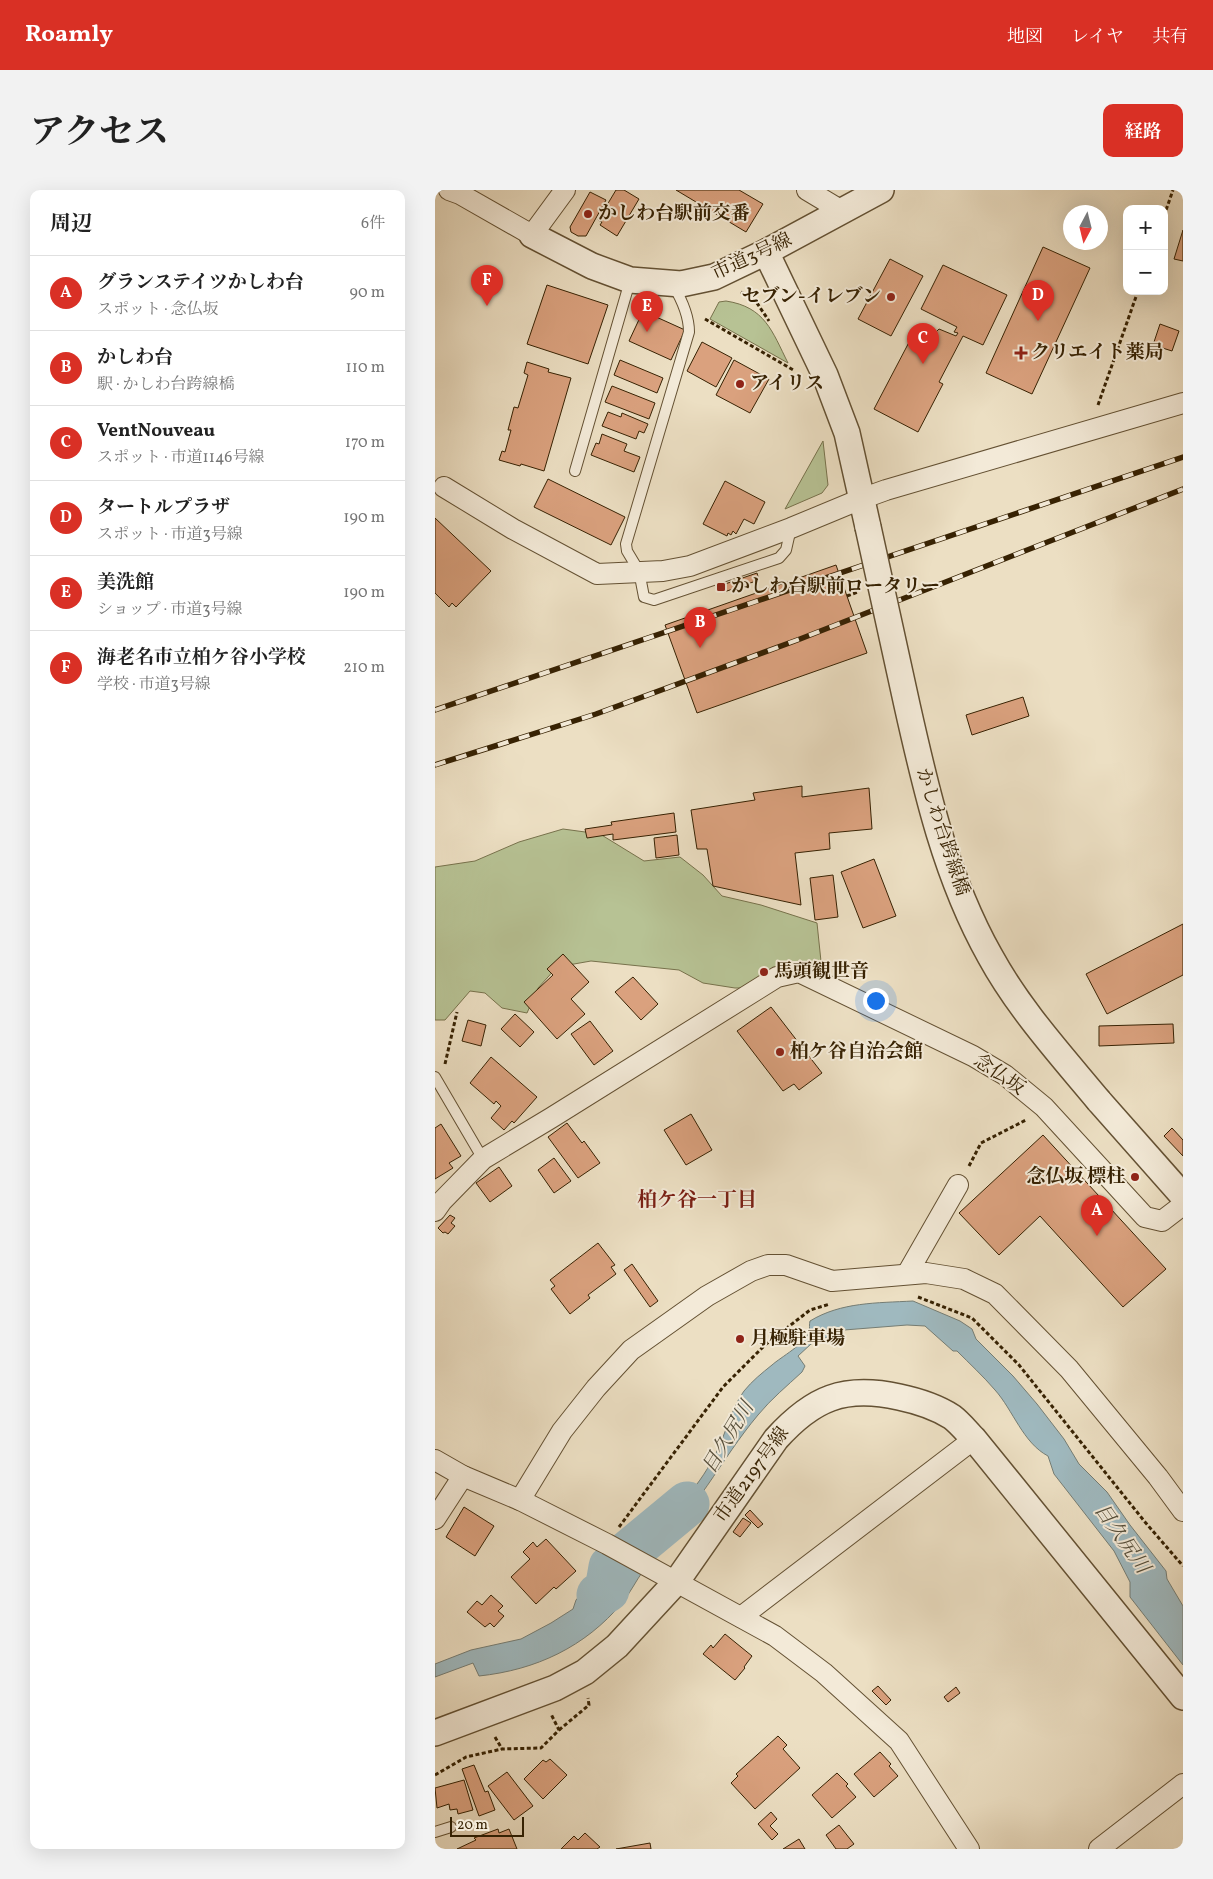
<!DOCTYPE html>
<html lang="ja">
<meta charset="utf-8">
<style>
body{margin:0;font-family:Vollkorn,"Noto Serif JP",serif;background:#f2f2f2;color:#222}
.controls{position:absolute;right:15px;top:15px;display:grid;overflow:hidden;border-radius:10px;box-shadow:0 5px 20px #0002}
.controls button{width:45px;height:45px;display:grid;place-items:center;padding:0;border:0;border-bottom:1px solid #e0e0e0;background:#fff;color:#222;font:25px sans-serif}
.compass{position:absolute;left:628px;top:15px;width:45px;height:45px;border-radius:50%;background:#fff;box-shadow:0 5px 20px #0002;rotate:187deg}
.scale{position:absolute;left:15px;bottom:12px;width:74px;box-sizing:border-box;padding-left:5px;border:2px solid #372203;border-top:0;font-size:14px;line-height:18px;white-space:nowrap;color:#372203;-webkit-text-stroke:4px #f3ead8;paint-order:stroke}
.you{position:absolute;left:440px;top:810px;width:18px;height:18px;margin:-12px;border:4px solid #fff;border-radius:50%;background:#1a73e8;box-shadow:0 0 0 8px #1a73e833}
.badge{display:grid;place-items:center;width:32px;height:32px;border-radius:50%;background:#d93025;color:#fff;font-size:16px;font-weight:700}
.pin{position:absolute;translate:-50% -41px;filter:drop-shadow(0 1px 2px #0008)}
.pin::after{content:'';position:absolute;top:26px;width:18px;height:15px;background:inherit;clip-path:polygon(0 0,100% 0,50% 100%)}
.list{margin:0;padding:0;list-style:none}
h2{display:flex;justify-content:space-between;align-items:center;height:65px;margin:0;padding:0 20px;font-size:21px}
h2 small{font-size:16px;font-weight:400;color:#767676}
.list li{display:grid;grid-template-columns:32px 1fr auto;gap:15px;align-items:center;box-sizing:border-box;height:75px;padding:0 20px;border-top:1px solid #e0e0e0}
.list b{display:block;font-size:19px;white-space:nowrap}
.list p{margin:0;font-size:16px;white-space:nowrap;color:#767676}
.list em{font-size:16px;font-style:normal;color:#767676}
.map{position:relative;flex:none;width:748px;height:1659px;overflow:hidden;border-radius:10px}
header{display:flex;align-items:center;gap:30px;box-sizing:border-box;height:70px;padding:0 25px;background:#d93025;color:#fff}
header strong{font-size:24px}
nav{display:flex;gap:28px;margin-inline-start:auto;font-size:18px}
.intro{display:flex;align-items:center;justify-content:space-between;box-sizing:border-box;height:120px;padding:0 30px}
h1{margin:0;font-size:35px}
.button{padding:12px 22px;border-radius:10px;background:#d93025;color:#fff;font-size:18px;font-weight:700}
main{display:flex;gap:30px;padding:0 30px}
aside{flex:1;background:#fff;border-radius:10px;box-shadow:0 5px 20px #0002}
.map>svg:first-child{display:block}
</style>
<header>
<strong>Roamly</strong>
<nav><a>地図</a><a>レイヤ</a><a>共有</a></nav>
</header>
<div class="intro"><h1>アクセス</h1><a class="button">経路</a></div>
<main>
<aside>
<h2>周辺<small>6件</small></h2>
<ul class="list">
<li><span class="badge">A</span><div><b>グランステイツかしわ台</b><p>スポット · 念仏坂</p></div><em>90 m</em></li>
<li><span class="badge">B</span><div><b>かしわ台</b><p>駅 · かしわ台跨線橋</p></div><em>110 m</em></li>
<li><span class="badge">C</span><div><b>VentNouveau</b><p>スポット · 市道1146号線</p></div><em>170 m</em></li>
<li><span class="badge">D</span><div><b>タートルプラザ</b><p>スポット · 市道3号線</p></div><em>190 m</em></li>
<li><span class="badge">E</span><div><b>美洗館</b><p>ショップ · 市道3号線</p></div><em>190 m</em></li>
<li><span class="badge">F</span><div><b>海老名市立柏ケ谷小学校</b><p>学校 · 市道3号線</p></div><em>210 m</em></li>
</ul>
</aside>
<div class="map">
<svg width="748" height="1659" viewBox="0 0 748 1659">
<rect width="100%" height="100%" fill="#ecdfc3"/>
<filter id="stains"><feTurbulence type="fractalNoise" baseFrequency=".004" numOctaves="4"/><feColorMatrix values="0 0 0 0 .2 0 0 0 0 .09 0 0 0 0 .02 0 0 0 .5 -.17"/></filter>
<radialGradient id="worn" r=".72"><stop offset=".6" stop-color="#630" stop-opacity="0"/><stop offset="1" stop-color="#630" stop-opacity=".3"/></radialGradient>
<g fill="#b7c294" stroke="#77724c">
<path d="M 291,111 C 330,117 337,141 353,173 L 275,129 L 284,112 Z"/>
<polygon points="388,251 393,295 387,303 350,319"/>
<polygon points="128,639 165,644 209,671 245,667 268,685 287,706 326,715 382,733 387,781 351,786 320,798 300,798 268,793 244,780 156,771 122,777 103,798 92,823 67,818 50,803 35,801 10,830 0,830 0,677 40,671 84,652"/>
</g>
<g fill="#9fb9bf" stroke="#757d74">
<path d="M 478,1111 L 525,1131 L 537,1139 L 541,1149 L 578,1186 L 602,1214 L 629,1249 L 644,1274 L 672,1302 L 695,1335 L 731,1381 L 732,1389 L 748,1416 L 748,1475 L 695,1407 L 695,1392 L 679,1361 L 619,1284 L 613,1266 C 588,1253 578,1220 560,1200 C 548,1186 535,1174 522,1161 L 518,1161 L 490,1136 L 472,1135 L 409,1140 L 376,1154 L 363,1166 L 370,1176 L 367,1182 C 352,1196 336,1209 323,1225 C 286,1269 261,1323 216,1361 L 188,1345 L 201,1333 C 237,1335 268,1290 282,1261 C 290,1245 298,1215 309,1201 C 317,1191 327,1183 337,1175 C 346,1167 370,1154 374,1142 C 375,1139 374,1134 375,1131 C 406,1112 442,1113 478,1111 Z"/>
<path d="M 174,1361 L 208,1381 C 201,1391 195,1403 187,1413 C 150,1457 101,1480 44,1486 L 38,1473 L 0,1487 L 0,1474 L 36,1460 L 86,1449 L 116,1433 L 138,1419 L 141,1410 L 152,1397 Z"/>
</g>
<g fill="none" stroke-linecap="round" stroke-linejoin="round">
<polyline stroke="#9fb9bf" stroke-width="45" points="164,1405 172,1400 176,1377 252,1314"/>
</g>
<g fill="#daa17e" stroke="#372203">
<polygon points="181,0 189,0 204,9 182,46 165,35 167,32 163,30"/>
<polygon points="241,0 304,0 328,14 311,42"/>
<polygon points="155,2 171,10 151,46 143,46 136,42 135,37"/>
<polygon points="748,40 748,71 739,69"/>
<polygon points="608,57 655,78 597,204 551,183"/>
<polygon points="455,69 488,86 456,146 423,129"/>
<polygon points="508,75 572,105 548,155 528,146 504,192 508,194 483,242 439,219 482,137 501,147 500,143 504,139 521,146 523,143 519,142 522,137 486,119"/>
<polygon points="112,95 173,115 153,174 92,154"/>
<polygon points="208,121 250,140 236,170 194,151"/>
<polygon points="725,134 744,141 737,161 718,155"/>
<polygon points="267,152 297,168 281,197 252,181"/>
<polygon points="185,170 228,188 222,203 179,185"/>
<polygon points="299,170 334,189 315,223 281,205"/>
<polygon points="92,172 114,179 113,182 136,188 109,281 86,274 85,276 64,270 67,261 70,262 76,240 73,240 79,217 83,218 93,185 89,183"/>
<polygon points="177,196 220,213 214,229 170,212"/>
<polygon points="173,222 186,227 187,223 213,234 209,243 204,241 201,249 167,236"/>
<polygon points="167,244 192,254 189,261 205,267 199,282 156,265 161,253 164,254"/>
<polygon points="113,289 190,327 176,355 99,317"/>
<polygon points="290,291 330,312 319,334 309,329 301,344 298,341 296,345 293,343 292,346 268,334"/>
<polygon points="0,328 56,381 21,417 17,413 14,417 0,403"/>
<polygon points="401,375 432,463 262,523 230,435"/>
<polygon points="322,383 324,390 289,402 287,395"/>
<polygon points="588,507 594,526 537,545 531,525"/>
<polygon points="367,596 367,607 434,598 437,639 394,643 395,659 360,663 366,715 278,696 272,659 262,659 256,620 320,610 318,603"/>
<polygon points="239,623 241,642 178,650 178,644 152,648 150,639 177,635 176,632"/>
<polygon points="242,645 244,665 221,668 219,648"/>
<polygon points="439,669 461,726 428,738 406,682"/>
<polygon points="398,685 403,727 380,730 375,688"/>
<polygon points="748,734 748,785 672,824 651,784"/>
<polygon points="128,764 154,792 136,809 150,824 122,849 89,812 118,785 112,779"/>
<polygon points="198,787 223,814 206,830 180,802"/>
<polygon points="336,817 387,883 364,900 359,894 348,901 302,841"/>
<polygon points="80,824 99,842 85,857 66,839"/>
<polygon points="33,830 51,835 46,856 27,851"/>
<polygon points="155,831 178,861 159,875 136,844"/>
<polygon points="738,834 739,853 664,856 664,836"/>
<polygon points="56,867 102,907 79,933 77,931 69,940 56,928 66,916 61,911 59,914 35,893"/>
<polygon points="256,924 277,960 251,975 229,940"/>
<polygon points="132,933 147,953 149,951 165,973 143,988 113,947"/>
<polygon points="6,934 26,966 14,973 18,978 0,989 0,938"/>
<polygon points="737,938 748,950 748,966 729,946"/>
<polygon points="608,945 731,1079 688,1117 605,1026 564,1065 524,1023"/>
<polygon points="119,968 136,991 119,1003 103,980"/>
<polygon points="64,977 77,996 55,1012 41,993"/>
<polygon points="15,1025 20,1028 16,1033 20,1036 13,1044 10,1042 8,1043 3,1038"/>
<polygon points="163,1053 180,1075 176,1077 181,1084 153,1105 155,1108 135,1124 116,1099 120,1096 115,1090"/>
<polygon points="197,1074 223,1111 215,1117 189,1080"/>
<polygon points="29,1317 59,1336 40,1366 11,1347"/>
<polygon points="315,1320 328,1334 323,1338 310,1325"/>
<polygon points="308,1328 316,1333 305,1347 298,1342"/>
<polygon points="111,1349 141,1381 121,1399 119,1397 101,1414 76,1387 95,1369 88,1362 98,1352 102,1357"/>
<polygon points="56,1405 68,1416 63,1421 69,1426 59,1437 55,1433 50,1437 32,1422 42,1411 47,1415"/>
<polygon points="290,1444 317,1466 309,1477 310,1478 300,1490 268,1464 276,1455 278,1458"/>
<polygon points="443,1496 456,1510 451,1515 437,1501"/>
<polygon points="521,1497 525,1503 513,1512 509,1507"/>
<polygon points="343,1546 352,1555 348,1559 365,1578 320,1619 296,1593 303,1586 301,1584"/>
<polygon points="445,1562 456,1574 454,1576 463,1586 439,1607 419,1584"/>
<polygon points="115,1569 132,1585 108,1609 89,1589 108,1570 111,1572"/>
<polygon points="39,1575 50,1602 53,1601 60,1620 44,1626 27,1579"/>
<polygon points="72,1582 98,1616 79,1630 53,1596"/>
<polygon points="402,1583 413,1594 411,1596 421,1607 397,1628 377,1605"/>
<polygon points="29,1590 38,1620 23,1624 22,1619 15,1620 14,1614 2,1618 0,1598"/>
<polygon points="336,1622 342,1629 335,1636 343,1644 337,1650 323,1634"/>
<polygon points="404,1635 419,1654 412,1659 401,1659 391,1645"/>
<polygon points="63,1639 64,1643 74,1639 82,1659 22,1659 41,1650 39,1648"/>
<polygon points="150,1643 165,1657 162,1659 126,1659 139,1646 143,1650"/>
<polygon points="364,1649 370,1659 348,1659"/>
<polygon points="215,1653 216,1659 181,1659"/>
</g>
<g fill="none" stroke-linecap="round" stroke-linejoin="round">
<defs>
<g id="service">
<path d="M 238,95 C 247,110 254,125 254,142 L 191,354 L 192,361 L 204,381 L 209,407 L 219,410 L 344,368 L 351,360 L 356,338"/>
<polyline points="140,281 195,91"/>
<polyline points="0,887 48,969"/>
<polyline points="0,1642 16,1637"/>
</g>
<g id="minor">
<polyline points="14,0 25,4 97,45 130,0"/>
<polyline points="372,0 407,21"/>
<polyline points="9,297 78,339 162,384 228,381 255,376 356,338 426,309 451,300 748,213"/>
<polyline points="0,1021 7,1011 48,969 116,928 342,787 364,782 538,866 570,885 609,917 710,1027 727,1031 748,1015"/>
<polyline points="472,1084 523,995"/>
<polyline points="0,1270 28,1286 85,1310 172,1354 340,1446 389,1483 464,1551 534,1659"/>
<polyline points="85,1310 127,1241 161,1198 196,1160 272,1106 316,1081 333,1075 351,1075 397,1091 491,1083 529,1089 560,1104 634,1179 723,1287 748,1321"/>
<polyline points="0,1329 28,1286"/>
<polyline points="306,1427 539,1249"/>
<polyline points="664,1659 748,1594"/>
</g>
<g id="tertiary">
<polyline points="97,45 157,76 195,90 246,94 279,87 331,62 446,0"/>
<polyline points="331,62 390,185 412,243 433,337"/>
<polyline points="664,911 748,1006"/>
<path d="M 0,1543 L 120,1498 L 150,1482 L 182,1456 L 242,1391 L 341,1249 C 378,1208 409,1195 464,1207 C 483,1211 500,1216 517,1227 C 525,1233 532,1242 539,1249 L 748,1507"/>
</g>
</defs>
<use href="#service" stroke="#645133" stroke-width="12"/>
<use href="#minor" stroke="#645133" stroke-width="22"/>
<use href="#tertiary" stroke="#645133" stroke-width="28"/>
<g stroke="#372203" stroke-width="3" stroke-dasharray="4 2.5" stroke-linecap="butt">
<polyline points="729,26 738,0"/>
<polyline points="306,102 320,110 334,131"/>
<polyline points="270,129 360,181"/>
<polyline points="663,215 703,101"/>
<polyline points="412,406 423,402"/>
<polyline points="10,874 22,822"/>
<polyline points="534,976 546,953 591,930"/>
<polyline points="483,1107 537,1128 584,1175 710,1332 748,1376"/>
<polyline points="184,1337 288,1197 330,1155 375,1120 395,1114"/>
<polyline points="124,1540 154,1515 153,1508"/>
<polyline points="60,1547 67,1559"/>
<polyline points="0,1585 31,1567 67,1559 106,1558 124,1540 116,1524"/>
</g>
<use href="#service" stroke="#f3ead8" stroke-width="10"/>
<use href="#minor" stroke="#f3ead8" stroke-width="20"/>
<use href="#tertiary" stroke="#f3ead8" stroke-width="25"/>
<defs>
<g id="rail">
<polyline points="0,520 748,267"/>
<polyline points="0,575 161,524 365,449 748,299"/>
</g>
</defs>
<use href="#rail" stroke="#372203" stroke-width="5.5"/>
<use href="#rail" stroke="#f3ead8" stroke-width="4" stroke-dasharray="11" stroke-linecap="butt"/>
<defs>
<path id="tertiary-bridge" d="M 433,337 C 446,396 459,455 472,515 C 491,600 511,688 555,766 C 584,819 625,864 664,911"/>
</defs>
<use href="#tertiary-bridge" stroke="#645133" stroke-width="28" stroke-linecap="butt"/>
<use href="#tertiary-bridge" stroke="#f3ead8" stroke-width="25"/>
</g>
<g fill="#8f2418" stroke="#f3ead8" stroke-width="2">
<circle cx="153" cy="24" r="5"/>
<circle cx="456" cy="107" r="5"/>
<path d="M583.5 155.5h5v5h5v5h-5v5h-5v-5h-5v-5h5z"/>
<circle cx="305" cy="194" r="5"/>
<rect x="281" y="392" width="10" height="10" rx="2.5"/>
<circle cx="329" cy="782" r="5"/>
<circle cx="345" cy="862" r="5"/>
<circle cx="700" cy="987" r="5"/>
<circle cx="305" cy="1149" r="5"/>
</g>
<g text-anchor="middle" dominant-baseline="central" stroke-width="4" stroke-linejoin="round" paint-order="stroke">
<g font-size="19" font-weight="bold" fill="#372203" stroke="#f3ead8" text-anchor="start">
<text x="163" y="24">かしわ台駅前交番</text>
<text x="446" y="107" text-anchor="end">セブン-イレブン</text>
<text x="596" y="163">クリエイト薬局</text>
<text x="315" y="194">アイリス</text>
<text x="296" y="397">かしわ台駅前ロータリー</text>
<text x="339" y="782">馬頭観世音</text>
<text x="355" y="862">柏ケ谷自治会館</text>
<text x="690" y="987" text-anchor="end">念仏坂 標柱</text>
<text x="315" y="1149">月極駐車場</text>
</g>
<g font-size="19" fill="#372203" stroke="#f3ead8">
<text transform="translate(317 67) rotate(-25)">市道3号線</text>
<text transform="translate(507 642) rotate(72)">かしわ台跨線橋</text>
<text transform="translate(564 885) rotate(34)">念仏坂</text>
<text transform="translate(317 1285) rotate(-54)">市道2197号線</text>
</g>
<g font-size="20" font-weight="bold" fill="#7a1f14" stroke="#f3ead8">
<text x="262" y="1011">柏ケ谷一丁目</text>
</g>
<g font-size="20" font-style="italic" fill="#564f3b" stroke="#f3ead8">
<text transform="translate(294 1248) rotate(-59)">目久尻川</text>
<text transform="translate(686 1349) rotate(55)">目久尻川</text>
</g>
</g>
<rect width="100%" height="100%" filter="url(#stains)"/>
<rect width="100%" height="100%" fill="url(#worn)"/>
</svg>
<div class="controls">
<button>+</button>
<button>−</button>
</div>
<svg class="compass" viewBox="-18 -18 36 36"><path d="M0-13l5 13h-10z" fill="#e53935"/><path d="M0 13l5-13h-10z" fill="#767676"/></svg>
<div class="scale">20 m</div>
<div class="you"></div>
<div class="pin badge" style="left:662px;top:1046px">A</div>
<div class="pin badge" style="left:265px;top:458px">B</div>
<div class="pin badge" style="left:488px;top:174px">C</div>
<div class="pin badge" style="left:603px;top:131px">D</div>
<div class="pin badge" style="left:212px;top:142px">E</div>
<div class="pin badge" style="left:52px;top:116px">F</div>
</div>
</main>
